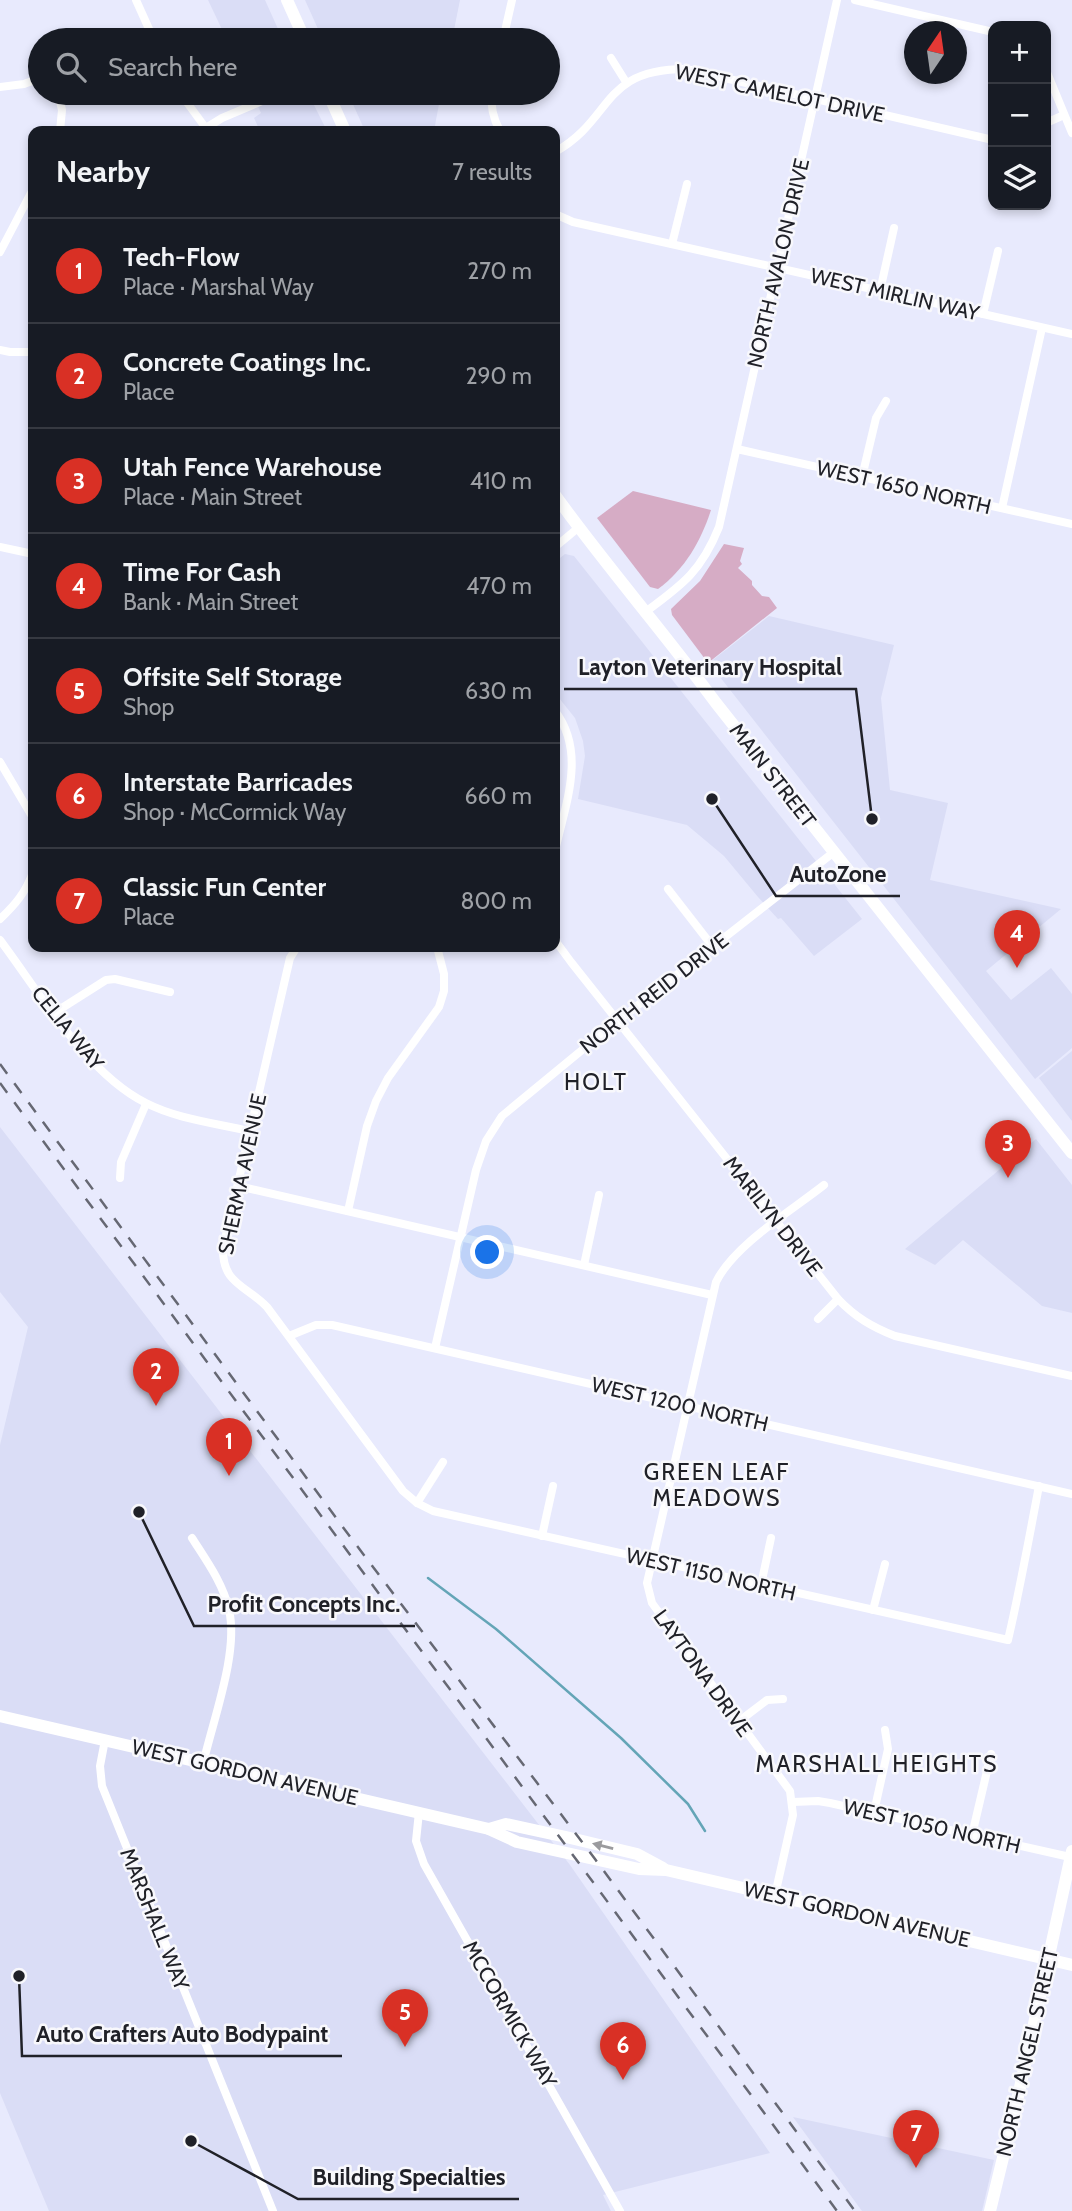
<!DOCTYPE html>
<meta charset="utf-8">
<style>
body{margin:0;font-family:Cabin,sans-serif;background:#20242c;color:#f1f3f6}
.controls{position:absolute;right:21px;top:21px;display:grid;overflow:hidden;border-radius:14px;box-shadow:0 4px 10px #0003}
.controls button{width:63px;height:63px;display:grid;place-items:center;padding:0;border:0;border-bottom:2px solid #363941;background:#171b24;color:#f1f3f6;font:35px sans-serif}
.compass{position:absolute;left:904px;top:21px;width:63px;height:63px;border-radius:50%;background:#171b24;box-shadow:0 4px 10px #0003;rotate:13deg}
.you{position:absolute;left:488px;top:1253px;width:24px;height:24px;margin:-18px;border:5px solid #fff;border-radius:50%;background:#1a73e8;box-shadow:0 0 0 10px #1a73e833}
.badge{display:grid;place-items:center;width:46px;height:46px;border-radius:50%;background:#d93025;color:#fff;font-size:23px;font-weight:700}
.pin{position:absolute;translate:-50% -58px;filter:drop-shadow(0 2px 4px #0008)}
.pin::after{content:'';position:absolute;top:37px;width:24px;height:21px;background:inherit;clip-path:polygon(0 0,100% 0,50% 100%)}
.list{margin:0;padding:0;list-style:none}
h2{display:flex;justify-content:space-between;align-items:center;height:91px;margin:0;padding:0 28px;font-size:30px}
h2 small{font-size:23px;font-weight:400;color:#9ea1a6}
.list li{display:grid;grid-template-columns:46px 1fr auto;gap:21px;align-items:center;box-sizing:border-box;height:105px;padding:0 28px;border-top:2px solid #363941}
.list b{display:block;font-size:26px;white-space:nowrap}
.list p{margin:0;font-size:23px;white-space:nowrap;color:#9ea1a6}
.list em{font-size:23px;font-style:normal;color:#9ea1a6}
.icon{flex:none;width:38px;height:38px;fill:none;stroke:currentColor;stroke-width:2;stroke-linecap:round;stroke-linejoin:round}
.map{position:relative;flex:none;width:1072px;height:2211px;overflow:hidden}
.search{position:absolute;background:#171b24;box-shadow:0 4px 10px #0003;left:28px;top:28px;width:532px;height:77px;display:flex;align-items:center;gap:18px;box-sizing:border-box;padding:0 24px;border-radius:38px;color:#9ea1a6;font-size:26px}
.panel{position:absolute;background:#171b24;box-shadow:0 4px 10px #0003;left:28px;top:126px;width:532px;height:826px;border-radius:14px}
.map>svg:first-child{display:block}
</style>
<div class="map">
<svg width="1072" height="2211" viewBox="0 0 1072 2211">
<rect width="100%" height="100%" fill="#e8eafd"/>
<g fill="#daddf6">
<polygon points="208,0 265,0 283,40 227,40"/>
<polygon points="305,0 460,0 452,40 323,40"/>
<polygon points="252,93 308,93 327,131 260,131 254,118 261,113"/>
<polygon points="348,93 441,93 434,131 365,131"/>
<polygon points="565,554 574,556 862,919 814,956 781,918 778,919 758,897 724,856 687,825 578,799 585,756 583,741 575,718 555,693 555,562"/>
<polygon points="769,616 894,645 881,698 890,790 948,803 930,880 1061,909 986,971 1011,1000 1051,968 1072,994 1072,1048 1035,1079 709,663"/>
<polygon points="1072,1051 1072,1121 1039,1078"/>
<polygon points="0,1127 570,1865 770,2153 603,2195 611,2211 49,2211 0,2093 0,1445 28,1327 0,1292"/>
<polygon points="1036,1139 1072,1185 1072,1313 1042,1306 963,1240 935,1265 905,1249"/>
<polygon points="793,2117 994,2160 982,2211 862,2211"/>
</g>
<g fill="#d6acc5">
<path d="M 633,491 L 711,510 C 701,541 685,569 658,589 L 650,587 L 597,518 Z"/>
<polygon points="724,544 744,548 740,561 742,564 738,568 752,581 752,585 762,596 769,597 777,608 708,663 672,615 671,609 700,581"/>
</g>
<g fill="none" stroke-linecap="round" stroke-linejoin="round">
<polyline stroke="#64a5b7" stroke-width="2.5" points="428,1578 496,1629 621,1738 688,1804 705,1831"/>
<g stroke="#fff" stroke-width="8">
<polyline points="136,0 154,40"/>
<polyline points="855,0 993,32"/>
<polyline points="126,40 149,30"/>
<polyline points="503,40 512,0"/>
<polyline points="611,58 626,82"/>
<polyline points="1046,70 1072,133"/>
<polyline points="0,87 24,84 40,78"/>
<polyline points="58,93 62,110 60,131"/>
<polyline points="180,93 205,127"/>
<path d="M 492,93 C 490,107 493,118 500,131"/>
<polyline points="1046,123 1064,115"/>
<polyline points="201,131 222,118 281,93"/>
<path d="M 555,152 C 614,119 600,69 686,69 L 993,140"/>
<polyline points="555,214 573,222 1072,334"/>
<polyline points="672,244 687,184"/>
<polyline points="0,252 33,189"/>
<polyline points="880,291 894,228"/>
<polyline points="983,314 998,251"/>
<polyline points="0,350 10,352 33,352"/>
<polyline points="737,449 1072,524"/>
<polyline points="862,477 876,418 886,401"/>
<polyline points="1002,508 1042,328"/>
<polyline points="0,547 33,554"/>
<polyline points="555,547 578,528"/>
<path d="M 644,613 C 682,585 701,572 719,527 L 837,0"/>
<path d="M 555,711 C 587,753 565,805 555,851"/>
<polyline points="0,762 33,818"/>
<polyline points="668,889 713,947"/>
<path d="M 0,919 C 15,905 26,892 33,872"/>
<path d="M 555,936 L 557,943 L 571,962 L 838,1299 C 855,1317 872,1327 895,1336 L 1072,1376"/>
<path d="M 0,940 C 39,992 87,1074 146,1103 C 177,1119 215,1123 249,1131"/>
<path d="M 297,947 L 290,958 L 223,1248 C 222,1284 246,1285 267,1307 L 403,1491 L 417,1503 L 433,1511 L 1008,1640 C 1020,1589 1029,1538 1039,1486"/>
<polyline points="54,1013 106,980 115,979 170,992"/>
<polyline points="120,1178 121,1162 146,1104"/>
<polyline points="238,1186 712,1295"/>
<polyline points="348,1211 367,1126 376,1101 388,1078 439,1007 444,991 444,974 437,947"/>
<polyline points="584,1265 599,1195"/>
<polyline points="818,1319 838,1299"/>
<polyline points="289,1336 316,1325 332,1325 1072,1494"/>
<polyline points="435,1348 476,1170 486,1141 502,1116 610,1027 834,852"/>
<polyline points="417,1503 443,1462"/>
<polyline points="542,1536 553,1486"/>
<path d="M 192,1538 C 206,1560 223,1583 229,1610 C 239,1652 213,1720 203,1764"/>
<polyline points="761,1585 771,1538"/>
<polyline points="873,1610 885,1564"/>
<polyline points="738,1722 767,1700 783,1699"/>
<polyline points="105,1740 100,1766 102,1786 273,2211"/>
<polyline points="793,1802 818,1801 830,1803 1070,1857"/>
<polyline points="419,1812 416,1841 424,1864 620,2211"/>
<polyline points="874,1812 888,1749 885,1730"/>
<polyline points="972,1835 991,1754"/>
<path d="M 775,1895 L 793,1815 L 790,1791 L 652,1603 L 647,1583 L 716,1282 C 734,1245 791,1211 824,1185"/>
</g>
<g stroke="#fff" stroke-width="12">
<polyline points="287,0 305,40"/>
<polyline points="328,93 345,131"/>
<path d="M 555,495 C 606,566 664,632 716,703 L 1072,1153"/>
<polyline points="0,1716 489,1829 517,1842 639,1869 666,1870 1072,1965"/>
<polyline points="489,1829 506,1824 566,1837 637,1854 663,1868"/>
<polyline points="990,2211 1019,2092 1072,1851"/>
</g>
<g stroke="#666873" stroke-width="2.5" stroke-dasharray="12 12" stroke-linecap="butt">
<polyline points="0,1064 351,1538 595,1859 855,2211"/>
<polyline points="0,1083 837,2211"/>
</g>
</g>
<defs><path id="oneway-solid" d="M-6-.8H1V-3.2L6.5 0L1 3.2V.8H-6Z" transform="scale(1.75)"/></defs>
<use fill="#9b9b9e" href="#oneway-solid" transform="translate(603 1846) rotate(-166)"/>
<g text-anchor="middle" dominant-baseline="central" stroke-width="5" stroke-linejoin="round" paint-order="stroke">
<g font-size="21" fill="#202128" stroke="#f8f8fc">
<text transform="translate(780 93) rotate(12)">WEST CAMELOT DRIVE</text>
<text transform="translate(778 263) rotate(-77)">NORTH AVALON DRIVE</text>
<text transform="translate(895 294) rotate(13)">WEST MIRLIN WAY</text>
<text transform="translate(904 487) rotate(13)">WEST 1650 NORTH</text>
<text transform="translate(773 775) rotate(52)">MAIN STREET</text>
<text transform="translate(654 993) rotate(-38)">NORTH REID DRIVE</text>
<text transform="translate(68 1028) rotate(51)">CELIA WAY</text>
<text transform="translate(242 1174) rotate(-78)">SHERMA AVENUE</text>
<text transform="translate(773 1216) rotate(52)">MARILYN DRIVE</text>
<text transform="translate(680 1404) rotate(13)">WEST 1200 NORTH</text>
<text transform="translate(711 1574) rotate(13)">WEST 1150 NORTH</text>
<text transform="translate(703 1673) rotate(54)">LAYTONA DRIVE</text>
<text transform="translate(245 1772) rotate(13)">WEST GORDON AVENUE</text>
<text transform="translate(932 1826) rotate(13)">WEST 1050 NORTH</text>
<text transform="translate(857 1914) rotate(13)">WEST GORDON AVENUE</text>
<text transform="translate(155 1919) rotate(68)">MARSHALL WAY</text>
<text transform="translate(510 2014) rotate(60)">MCCORMICK WAY</text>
<text transform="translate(1027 2052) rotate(-77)">NORTH ANGEL STREET</text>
</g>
<g font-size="23" letter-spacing="2" fill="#202128" stroke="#f8f8fc">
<text x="596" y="1082">HOLT</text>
<text x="717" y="1472">GREEN LEAF<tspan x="717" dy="26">MEADOWS</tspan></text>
<text x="877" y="1764">MARSHALL HEIGHTS</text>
</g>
</g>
<path fill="none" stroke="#202128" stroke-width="2.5" d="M872 819L856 689H564M712 799L776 896H900M139 1512L194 1626H415M19 1976L22 2056H342M191 2141L298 2199H519"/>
<g fill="#202128" stroke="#f8f8fc" stroke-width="2.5">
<circle cx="872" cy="819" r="7"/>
<circle cx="712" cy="799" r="7"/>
<circle cx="139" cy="1512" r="7"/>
<circle cx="19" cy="1976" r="7"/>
<circle cx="191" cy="2141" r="7"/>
</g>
<g font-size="23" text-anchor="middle" font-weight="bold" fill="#202128" stroke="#f8f8fc" stroke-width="5" stroke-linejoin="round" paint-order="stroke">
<text x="710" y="675">Layton Veterinary Hospital</text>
<text x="838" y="882">AutoZone</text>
<text x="304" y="1612">Profit Concepts Inc.</text>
<text x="182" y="2042">Auto Crafters Auto Bodypaint</text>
<text x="409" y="2185">Building Specialties</text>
</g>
</svg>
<div class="controls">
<button>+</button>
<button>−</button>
<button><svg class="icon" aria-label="layers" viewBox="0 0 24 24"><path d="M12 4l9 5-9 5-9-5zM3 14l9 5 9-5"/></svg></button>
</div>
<svg class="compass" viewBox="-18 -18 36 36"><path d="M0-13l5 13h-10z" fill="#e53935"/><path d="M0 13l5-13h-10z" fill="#9ea1a6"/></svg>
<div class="you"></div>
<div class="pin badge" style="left:229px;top:1476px">1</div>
<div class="pin badge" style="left:156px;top:1406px">2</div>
<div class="pin badge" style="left:1008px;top:1178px">3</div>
<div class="pin badge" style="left:1017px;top:968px">4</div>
<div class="pin badge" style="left:405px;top:2047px">5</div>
<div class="pin badge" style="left:623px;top:2080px">6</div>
<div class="pin badge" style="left:916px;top:2168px">7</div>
<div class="search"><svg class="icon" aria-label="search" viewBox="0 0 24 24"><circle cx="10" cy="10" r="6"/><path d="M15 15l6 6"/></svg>Search here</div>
<section class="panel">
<h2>Nearby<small>7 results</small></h2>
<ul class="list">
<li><span class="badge">1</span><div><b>Tech-Flow</b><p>Place · Marshal Way</p></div><em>270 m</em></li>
<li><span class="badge">2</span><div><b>Concrete Coatings Inc.</b><p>Place</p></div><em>290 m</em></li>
<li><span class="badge">3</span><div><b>Utah Fence Warehouse</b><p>Place · Main Street</p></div><em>410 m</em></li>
<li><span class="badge">4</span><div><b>Time For Cash</b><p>Bank · Main Street</p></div><em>470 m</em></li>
<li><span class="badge">5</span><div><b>Offsite Self Storage</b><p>Shop</p></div><em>630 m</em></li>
<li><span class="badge">6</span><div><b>Interstate Barricades</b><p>Shop · McCormick Way</p></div><em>660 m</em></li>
<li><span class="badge">7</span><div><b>Classic Fun Center</b><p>Place</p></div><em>800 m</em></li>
</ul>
</section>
</div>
